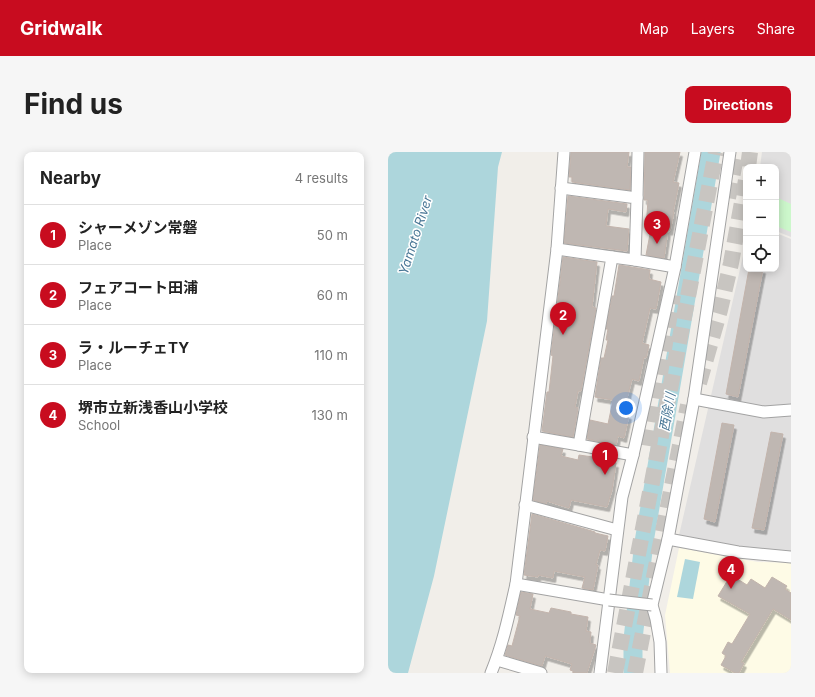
<!DOCTYPE html>
<meta charset="utf-8">
<style>
body{margin:0;font-family:Inter,"Noto Sans JP",sans-serif;background:#f6f6f6;color:#222}
.controls{position:absolute;right:12px;top:12px;display:grid;overflow:hidden;border-radius:8px;box-shadow:0 2px 10px #0003}
.controls button{width:36px;height:36px;display:grid;place-items:center;padding:0;border:0;border-bottom:1px solid #e0e0e0;background:#fff;color:#222;font:20px sans-serif}
.you{position:absolute;left:238px;top:256px;width:14px;height:14px;margin:-10px;border:3px solid #fff;border-radius:50%;background:#1a73e8;box-shadow:0 0 0 6px #1a73e833}
.badge{display:grid;place-items:center;width:26px;height:26px;border-radius:50%;background:#c80c1f;color:#fff;font-size:13px;font-weight:700}
.pin{position:absolute;translate:-50% -33px;filter:drop-shadow(0 1px 2px #0008)}
.pin::after{content:'';position:absolute;top:21px;width:14px;height:12px;background:inherit;clip-path:polygon(0 0,100% 0,50% 100%)}
.list{margin:0;padding:0;list-style:none}
h2{display:flex;justify-content:space-between;align-items:center;height:52px;margin:0;padding:0 16px;font-size:17px}
h2 small{font-size:13px;font-weight:400;color:#767676}
.list li{display:grid;grid-template-columns:26px 1fr auto;gap:12px;align-items:center;box-sizing:border-box;height:60px;padding:0 16px;border-top:1px solid #e0e0e0}
.list b{display:block;font-size:15px;white-space:nowrap}
.list p{margin:0;font-size:13px;white-space:nowrap;color:#767676}
.list em{font-size:13px;font-style:normal;color:#767676}
.icon{flex:none;width:22px;height:22px;fill:none;stroke:currentColor;stroke-width:2;stroke-linecap:round;stroke-linejoin:round}
.map{position:relative;flex:none;width:403px;height:521px;overflow:hidden;border-radius:8px}
header{display:flex;align-items:center;gap:24px;box-sizing:border-box;height:56px;padding:0 20px;background:#c80c1f;color:#fff}
header strong{font-size:19px}
nav{display:flex;gap:22px;margin-inline-start:auto;font-size:14px}
.intro{display:flex;align-items:center;justify-content:space-between;box-sizing:border-box;height:96px;padding:0 24px}
h1{margin:0;font-size:28px}
.button{padding:10px 18px;border-radius:8px;background:#c80c1f;color:#fff;font-size:14px;font-weight:700}
main{display:flex;gap:24px;padding:0 24px}
aside{flex:1;background:#fff;border-radius:8px;box-shadow:0 2px 10px #0003}
.map>svg:first-child{display:block}
</style>
<header>
<strong>Gridwalk</strong>
<nav><a>Map</a><a>Layers</a><a>Share</a></nav>
</header>
<div class="intro"><h1>Find us</h1><a class="button">Directions</a></div>
<main>
<aside>
<h2>Nearby<small>4 results</small></h2>
<ul class="list">
<li><span class="badge">1</span><div><b>シャーメゾン常磐</b><p>Place</p></div><em>50 m</em></li>
<li><span class="badge">2</span><div><b>フェアコート田浦</b><p>Place</p></div><em>60 m</em></li>
<li><span class="badge">3</span><div><b>ラ・ルーチェTY</b><p>Place</p></div><em>110 m</em></li>
<li><span class="badge">4</span><div><b>堺市立新浅香山小学校</b><p>School</p></div><em>130 m</em></li>
</ul>
</aside>
<div class="map">
<svg width="403" height="521" viewBox="0 0 403 521">
<defs>
<filter id="shadow"><feDropShadow dx="2.5" dy="4.5" stdDeviation="0" flood-color="#0004"/></filter>
</defs>
<rect width="100%" height="100%" fill="#f1eee9"/>
<g fill="#e0dfdf">
<polygon points="374,0 403,0 403,85 388,79 388,15 372,15"/>
<polygon points="388,81 403,87 403,411 369,407 289,392 358,91 358,117 388,117"/>
</g>
<polygon fill="#fefbe6" points="291,396 370,410 403,411 403,521 282,521 277,463"/>
<polygon fill="#ccf7cb" points="388,45 403,52 403,80 388,74"/>
<g fill="#add6dc">
<polygon points="0,0 114,0 110,15 99,169 46,424 20,521 0,521"/>
<polygon points="297,407 312,410 305,447 289,445"/>
</g>
<g fill="none" stroke-linecap="round" stroke-linejoin="round">
<polyline stroke="#add6dc" stroke-width="19" points="245,521 245,487 256,390 323,0"/>
</g>
<g fill="#bfb7b2" stroke="#c3b4ac" filter="url(#shadow)">
<polygon points="183,0 241,0 239,15 243,15 242,38 184,30 184,25 181,25"/>
<polygon points="257,0 292,0 285,30 291,31 285,60 286,60 282,79 280,78 276,106 258,103 263,77 258,76 260,48 256,48"/>
<polygon points="180,44 239,52 238,60 220,57 218,74 241,77 239,99 176,91"/>
<polygon points="175,105 209,110 204,155 208,156 193,239 190,239 187,255 190,256 185,285 154,279 159,240 161,240 165,204 163,203"/>
<polygon points="231,113 262,118 261,127 273,130 268,157 262,156 254,191 261,193 258,206 256,205 251,229 244,227 235,262 241,263 236,286 230,284 228,293 199,287 202,268 220,272 225,248 207,245 213,206 216,206 220,188 218,188 220,177 218,177 224,144 226,144"/>
<polygon points="361,117 375,117 350,245 338,242"/>
<polygon points="334,271 346,273 327,370 316,367"/>
<polygon points="383,280 395,282 376,378 364,376"/>
<polygon points="152,293 175,297 173,304 190,308 191,303 205,305 205,303 225,306 224,311 228,311 224,338 219,355 183,348 181,356 159,349 158,352 145,348"/>
<polygon points="144,362 197,377 207,380 207,381 220,384 217,399 212,398 208,413 210,413 205,438 194,436 197,425 166,419 165,426 150,423 150,425 136,423"/>
<polygon points="343,423 359,433 363,427 377,436 384,425 399,434 397,437 403,441 403,468 385,457 353,510 356,511 351,521 347,521 333,513 338,504 334,501 340,490 344,492 362,462 330,444"/>
<polygon points="133,440 145,442 142,457 161,461 163,456 183,460 183,462 200,465 198,479 203,480 202,491 208,493 199,521 185,521 185,519 182,518 184,512 157,504 154,514 117,503 120,493 124,494 132,464 128,463"/>
</g>
<g fill="none" stroke-linecap="round" stroke-linejoin="round">
<g stroke="#c8c5c1" stroke-width="16" stroke-dasharray="16 8" stroke-linecap="butt">
<polyline points="360,15 362,0"/>
<polyline points="340,46 349,0"/>
<polyline points="311,231 332,158 343,111 358,28"/>
<polyline points="261,294 273,215 285,143"/>
<polyline points="227,521 328,0"/>
<polyline points="247,521 300,253"/>
</g>
<defs>
<g id="minor">
<polyline points="173,36 249,46 247,108 287,115"/>
<polyline points="249,46 250,0"/>
<polyline points="169,97 224,105 191,293 245,303"/>
<polyline points="224,105 247,108"/>
<polyline points="306,247 376,260 403,258"/>
<polyline points="145,285 191,293"/>
<polyline points="137,353 229,378"/>
<polyline points="280,387 350,400 403,405"/>
<polyline points="128,432 221,448"/>
<polyline points="109,508 153,521"/>
<path d="M 103,521 C 115,492 121,463 128,432 L 169,97 L 176,0"/>
<polyline points="212,521 234,345 245,303 287,115 307,0"/>
<polyline points="273,521 272,490 268,467 264,453 280,387 306,247 342,0"/>
</g>
</defs>
<use href="#minor" stroke="#a3a3a3" stroke-width="13"/>
<use href="#minor" stroke="#fff" stroke-width="11"/>
<defs>
<polyline id="minor-bridge" points="221,448 264,453"/>
</defs>
<use href="#minor-bridge" stroke="#a3a3a3" stroke-width="13" stroke-linecap="butt"/>
<use href="#minor-bridge" stroke="#fff" stroke-width="11"/>
</g>
<g text-anchor="middle" dominant-baseline="central" stroke-width="3" stroke-linejoin="round" paint-order="stroke">
<g font-size="13" font-style="italic" fill="#497796" stroke="#fff">
<text transform="translate(27 83) rotate(-72)">Yamato River</text>
<text transform="translate(279 260) rotate(-80)">西除川</text>
</g>
</g>
</svg>
<div class="controls">
<button>+</button>
<button>−</button>
<button><svg class="icon" aria-label="locate" viewBox="0 0 24 24"><circle cx="12" cy="12" r="6"/><path d="M12 2v4M12 18v4M2 12h4M18 12h4"/></svg></button>
</div>
<div class="you"></div>
<div class="pin badge" style="left:217px;top:323px">1</div>
<div class="pin badge" style="left:175px;top:183px">2</div>
<div class="pin badge" style="left:269px;top:92px">3</div>
<div class="pin badge" style="left:343px;top:437px">4</div>
</div>
</main>
